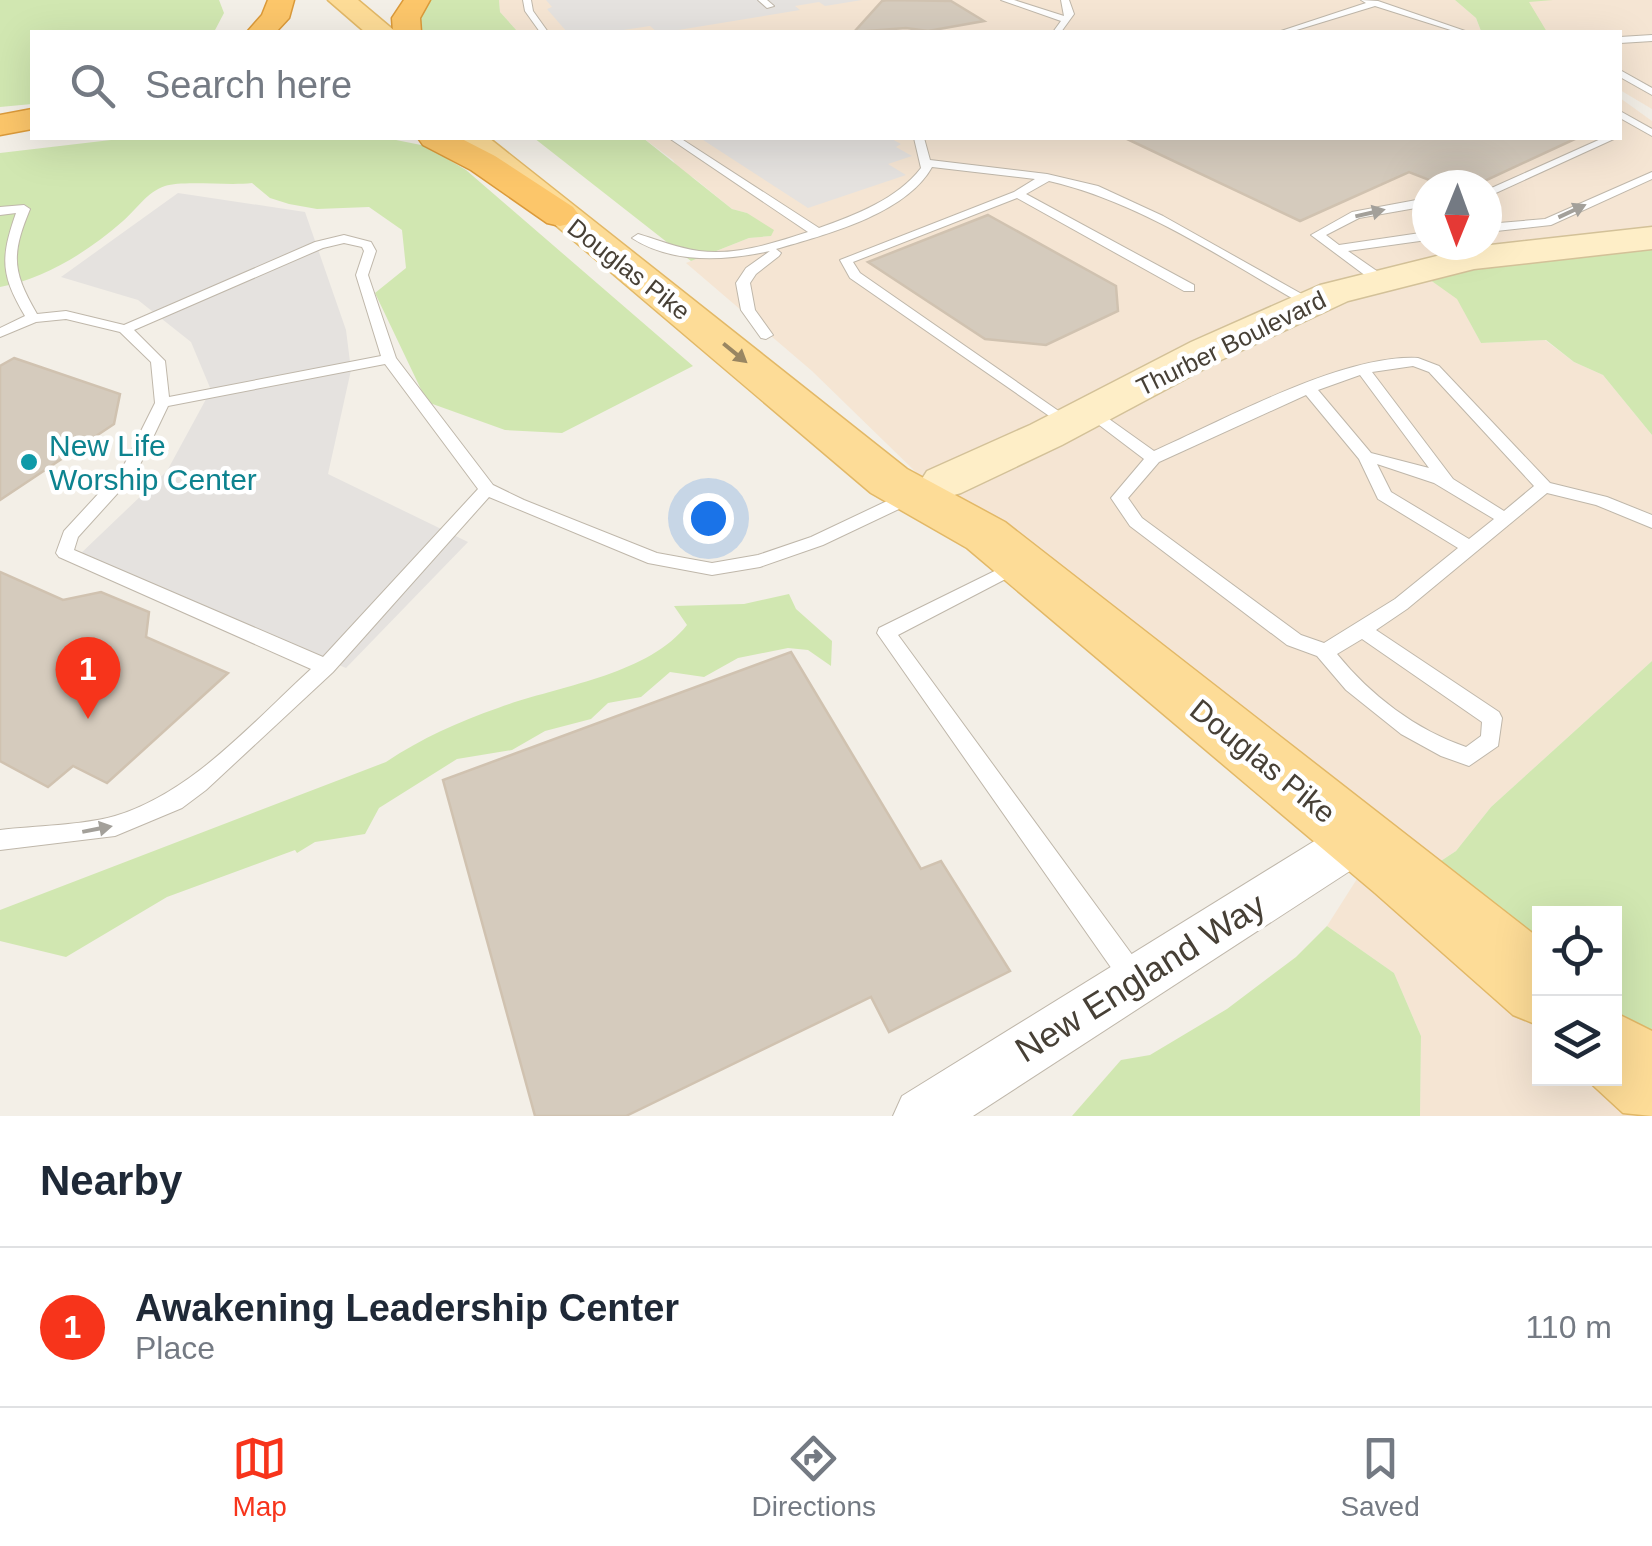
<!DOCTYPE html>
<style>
body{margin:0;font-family:Helvetica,sans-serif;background:#f2f2f3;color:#1f2937}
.controls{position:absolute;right:30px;bottom:30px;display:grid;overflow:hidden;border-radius:0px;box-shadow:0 10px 40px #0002}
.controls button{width:90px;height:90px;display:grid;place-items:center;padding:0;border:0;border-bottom:2px solid #e0e1e3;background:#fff;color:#1f2937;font:50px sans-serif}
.compass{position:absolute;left:1412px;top:170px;width:90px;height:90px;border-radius:50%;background:#fff;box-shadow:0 10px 40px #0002;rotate:181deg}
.you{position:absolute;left:708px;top:518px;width:35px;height:35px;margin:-25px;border:8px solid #fff;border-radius:50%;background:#1a73e8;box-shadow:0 0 0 15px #1a73e833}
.badge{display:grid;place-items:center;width:65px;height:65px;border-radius:50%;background:#f7341b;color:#fff;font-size:32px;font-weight:700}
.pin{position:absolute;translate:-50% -82px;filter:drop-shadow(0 2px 5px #0008)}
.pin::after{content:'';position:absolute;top:52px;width:35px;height:30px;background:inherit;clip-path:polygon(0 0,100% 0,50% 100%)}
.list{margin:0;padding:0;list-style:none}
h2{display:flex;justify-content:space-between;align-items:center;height:130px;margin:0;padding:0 40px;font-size:42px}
h2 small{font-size:32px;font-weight:400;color:#747a83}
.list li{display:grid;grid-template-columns:65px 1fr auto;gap:30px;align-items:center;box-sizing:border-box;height:160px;padding:0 40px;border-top:2px solid #e0e1e3}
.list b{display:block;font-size:38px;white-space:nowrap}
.list p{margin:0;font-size:32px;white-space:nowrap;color:#747a83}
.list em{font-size:32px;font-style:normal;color:#747a83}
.icon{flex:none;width:55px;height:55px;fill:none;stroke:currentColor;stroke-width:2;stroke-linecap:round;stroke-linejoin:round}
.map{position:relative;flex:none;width:1652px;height:1116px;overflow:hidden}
.search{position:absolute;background:#fff;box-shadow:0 10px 40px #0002;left:30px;right:30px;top:30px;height:110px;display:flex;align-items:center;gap:25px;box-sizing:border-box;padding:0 35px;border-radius:0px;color:#747a83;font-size:38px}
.sheet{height:290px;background:#fff}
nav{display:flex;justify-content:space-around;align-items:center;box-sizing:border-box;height:140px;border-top:2px solid #e0e1e3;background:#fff;font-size:28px;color:#747a83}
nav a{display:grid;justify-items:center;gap:5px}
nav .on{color:#f7341b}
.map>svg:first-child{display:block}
</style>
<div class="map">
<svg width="1652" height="1116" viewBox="0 0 1652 1116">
<rect width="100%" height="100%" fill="#f3efe7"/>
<g fill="#f5e5d3" fill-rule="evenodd">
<polygon points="499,0 1455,0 1476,18 1481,31 1490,32 518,32 500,12"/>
<polygon points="1534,0 1652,0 1652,109 1620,90 1620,32 1547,32 1528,7 1529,2"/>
<path d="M 1620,98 L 1652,121 L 1652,239 L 1457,298 L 1481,343 L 1545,340 L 1574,362 L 1603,375 L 1652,435 L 1652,661 L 1491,807 L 1456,851 L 1412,880 L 1539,998 L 1540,1078 L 1614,1078 L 1652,1116 L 1420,1116 L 1421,1036 L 1394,973 L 1327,926 L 1369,860 L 924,480 L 812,371 L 686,263 L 749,238 L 770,236 L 747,213 L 732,209 L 694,178 L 678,170 L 673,160 L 643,138 L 1620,138 ZM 1427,185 L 1487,185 L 1487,245 L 1427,245 Z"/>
</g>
<g fill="#d1e7b1">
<polygon points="0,0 219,0 224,13 214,32 32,32 32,104 0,107"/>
<polygon points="421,0 499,0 500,12 518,32 409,32 408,22"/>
<polygon points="1455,0 1553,0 1529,2 1547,32 1490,32 1481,31 1476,18"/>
<path d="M 128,138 L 386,138 L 426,146 L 466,170 L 693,366 L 562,433 L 505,430 L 427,402 L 375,293 L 406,268 L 402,230 L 369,207 L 317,209 L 289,204 L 270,198 L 252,183 C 228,186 183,180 165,186 C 147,192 137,209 123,221 C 89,251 45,279 0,287 L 0,153 Z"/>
<polygon points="534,138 643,138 732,209 747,213 774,230 771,236 749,238 691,261"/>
<polygon points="1652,239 1652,435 1603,375 1574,362 1546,340 1481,343 1457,299 1419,272"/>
<path d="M 789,594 L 796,609 L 832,641 L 831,666 L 808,650 L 788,648 L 738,658 L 704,677 L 670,672 L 641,697 L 608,703 L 591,719 L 545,731 L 512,750 L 457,759 L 379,808 L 365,834 L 315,842 L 297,853 L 295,850 L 167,897 L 66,957 L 0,941 L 0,910 L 386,762 C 422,738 458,722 498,708 C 556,686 647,676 687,625 L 674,606 L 744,604 Z"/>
<polygon points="1652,661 1652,1095 1615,1064 1614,914 1540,914 1539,998 1412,880 1456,851 1491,807"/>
<polygon points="1327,926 1394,973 1421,1036 1420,1116 1072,1116 1121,1060 1150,1055 1227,1009 1296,957"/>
</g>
<g fill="#e5e2df">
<polygon points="546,0 862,0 825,6 819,2 795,6 800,10 666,32 657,32 650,26 610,32 567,32 547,9 552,7"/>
<polygon points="700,138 890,138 901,144 896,147 912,156 888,164 906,175 808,208"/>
<polygon points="178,193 305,212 346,330 351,370 328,474 468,542 346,668 77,557 167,471 211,390 191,342 138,300 61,277"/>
</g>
<g fill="#d5cbbd" stroke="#d0c2b0" stroke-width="2.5">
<polygon points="888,0 951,1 984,21 928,31 906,28 854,32 882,1"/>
<polygon points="1125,138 1577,138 1476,185 1442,185 1409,172 1300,221"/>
<polygon points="988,215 1116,286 1118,311 1046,345 985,339 868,262"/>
<polygon points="14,358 120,394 114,424 0,500 0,366"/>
<polygon points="0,572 63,600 101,592 149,612 146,637 228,673 107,783 73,766 48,787 0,761"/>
<polygon points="791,652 921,869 941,861 1010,971 889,1032 871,997 626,1116 535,1116 443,780"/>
</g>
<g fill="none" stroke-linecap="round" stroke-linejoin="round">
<defs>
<g id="lane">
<polygon points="523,0 531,0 533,11 548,32 540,32 525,11"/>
<polygon points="758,0 767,0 774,6 767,8"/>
<polygon points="1001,0 1014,0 1064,16 1061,0 1069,0 1074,14 1061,32 1053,32 1061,21"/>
<polygon points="1361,0 1378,1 1468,32 1457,32 1375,6 1290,32 1278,32 1366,3"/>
<polygon points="1652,35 1652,41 1620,43 1620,37"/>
<polygon points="1620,70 1652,88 1652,95 1620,77"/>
<polygon points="1620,111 1652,129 1652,136 1620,118"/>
<path d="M 669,138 L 680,138 L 819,228 C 856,215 897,199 921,168 L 914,138 L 924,138 L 930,160 L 1047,174 L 1098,186 L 1163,216 L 1316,302 L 1309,306 L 1304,305 C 1223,259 1140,202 1049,181 L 1026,194 L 1194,285 L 1194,291 L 1184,291 L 1017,198 L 853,262 L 860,273 L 1073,421 L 1076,424 L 1068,429 L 850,278 L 840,260 L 1014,192 L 1035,179 L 932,167 C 906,214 825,235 776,249 L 781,253 L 779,256 L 756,274 L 750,283 L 755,310 L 773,335 L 766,339 L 761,338 L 741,310 L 736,283 L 746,268 L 770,251 C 725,261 672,264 632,238 L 638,234 C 658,240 678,248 699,251 C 735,256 774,243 808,232 Z"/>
<polygon points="1603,138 1616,138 1487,197 1487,190"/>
<polygon points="1652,172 1652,179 1551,225 1487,232 1487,224 1545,219"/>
<polygon points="1427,198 1427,206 1359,218 1326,235 1339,245 1427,232 1427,240 1348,251 1384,276 1384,282 1374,282 1311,235 1352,212"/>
<path d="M 24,205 L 30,209 C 11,255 12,271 37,314 L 66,311 L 124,325 L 315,242 L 344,235 L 371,242 L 376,251 L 368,275 L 396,358 L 493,485 L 524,500 L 657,553 L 712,563 L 758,555 L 811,537 L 906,492 L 912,491 L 920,496 L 918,500 L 823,545 L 760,567 L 712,575 L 648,563 L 489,497 L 333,672 L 206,790 L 182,808 L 115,836 L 0,850 L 0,830 C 33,826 85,825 115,816 C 192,793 253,722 311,669 L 59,557 L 56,553 L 64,531 L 123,467 L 155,403 L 151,362 L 120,332 L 66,319 L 36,322 L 0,337 L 0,328 L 25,316 C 1,275 0,259 16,213 L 0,215 L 0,207 ZM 344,243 L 362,247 L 364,251 L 356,275 L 381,356 L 169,397 L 165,361 L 134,330 L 323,248 ZM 385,364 L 478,489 L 323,657 L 74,550 L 78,537 L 136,473 L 168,406 Z"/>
<path d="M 1418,358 L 1439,366 L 1550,483 L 1607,497 L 1652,515 L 1652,528 L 1596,505 L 1547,493 L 1407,609 L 1376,630 L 1499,712 L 1502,718 L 1498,746 L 1469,766 L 1441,756 L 1401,734 L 1346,690 L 1317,656 L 1287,645 L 1130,526 L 1111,498 L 1144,459 L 1082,412 L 1085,409 L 1095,409 L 1154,451 C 1224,420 1343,354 1418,358 ZM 1413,366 L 1429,372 L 1534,486 L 1504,511 L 1453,479 L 1372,372 ZM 1360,375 L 1429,468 L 1371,453 L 1318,390 ZM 1306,395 L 1359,459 L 1378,499 L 1458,548 L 1395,599 L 1324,643 L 1301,635 L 1142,518 L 1128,498 L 1159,462 ZM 1377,464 L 1434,483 L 1494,519 L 1469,539 L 1391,492 ZM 1362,639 L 1482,722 L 1481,736 L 1466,747 C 1416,730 1370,695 1337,654 Z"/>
<polygon points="1017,560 1026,566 1023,570 898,635 1144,971 1147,980 1144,989 1135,992 1126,989 877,633 879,628"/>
</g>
<polygon id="street" points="1359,818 1376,824 1383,839 1376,854 973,1116 893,1116 902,1096 1342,824"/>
<polygon id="secondary" points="1652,227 1652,249 1474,269 1348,301 1221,360 1062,445 961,493 944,498 927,493 920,482 927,471 1030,425 1191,342 1320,285 1473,247"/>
<g id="primary">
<polygon points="328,0 358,0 396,32 365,32"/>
<polygon points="453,138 489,138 907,469 1005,522 1540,939 1540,1026 1513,1015 1375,893 967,548 871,493"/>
<polygon points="1614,1012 1652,1031 1652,1116 1623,1113 1585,1078 1614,1078"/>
</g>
<g id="highway">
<polygon points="268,0 294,0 289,18 276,32 247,32 262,15"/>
<polygon points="404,0 430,0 420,18 421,32 393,32 392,18"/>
<polygon points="32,109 32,129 0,135 0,115"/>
<polygon points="418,138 460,138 495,156 573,207 579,215 573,223 560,226 547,223 471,170 423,145"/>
</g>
</defs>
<use href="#lane" stroke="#bfb7aa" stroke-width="2"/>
<use href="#street" stroke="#bfb7aa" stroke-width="2"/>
<use href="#secondary" stroke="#d3c198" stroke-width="3"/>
<use href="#primary" stroke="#e2b867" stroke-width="3"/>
<use href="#highway" stroke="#db9a3a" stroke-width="3"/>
<use href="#lane" fill="#fff" fill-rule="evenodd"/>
<use href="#street" fill="#fff" fill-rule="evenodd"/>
<use href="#secondary" fill="#feeec7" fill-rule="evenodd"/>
<use href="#primary" fill="#fddc97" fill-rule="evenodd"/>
<use href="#highway" fill="#fcc66a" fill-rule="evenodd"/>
</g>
<defs><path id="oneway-solid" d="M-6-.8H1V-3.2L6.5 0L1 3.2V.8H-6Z" transform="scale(2.5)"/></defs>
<g fill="#a3a09a">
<use href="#oneway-solid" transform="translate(1572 211) rotate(-25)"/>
<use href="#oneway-solid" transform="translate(1370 213) rotate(-13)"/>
<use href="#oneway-solid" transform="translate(97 829) rotate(-11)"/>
</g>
<use fill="#998662" href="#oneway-solid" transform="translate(735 353) rotate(39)"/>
<circle fill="#0f9aa8" stroke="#fff" stroke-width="4" cx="29" cy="462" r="10"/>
<g text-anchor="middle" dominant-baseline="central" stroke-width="9" stroke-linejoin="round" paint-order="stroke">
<g font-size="25" fill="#474036" stroke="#fff">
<text transform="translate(629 269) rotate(38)">Douglas Pike</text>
<text transform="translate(1231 343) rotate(-26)">Thurber Boulevard</text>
</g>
<g font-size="30" fill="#0d838f" stroke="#fff" text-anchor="start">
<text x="49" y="445">New Life<tspan x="49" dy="34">Worship Center</tspan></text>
</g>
<g font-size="30" fill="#474036" stroke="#fff">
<text transform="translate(1263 761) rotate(39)">Douglas Pike</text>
</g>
<g font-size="35" fill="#474036" stroke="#fff">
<text transform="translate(1140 977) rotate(-32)">New England Way</text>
</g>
</g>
</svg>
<div class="controls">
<button><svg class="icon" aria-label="locate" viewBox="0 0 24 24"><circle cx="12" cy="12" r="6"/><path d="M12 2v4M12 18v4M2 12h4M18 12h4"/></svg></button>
<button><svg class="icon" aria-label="layers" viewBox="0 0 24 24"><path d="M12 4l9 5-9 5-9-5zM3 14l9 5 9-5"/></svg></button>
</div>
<svg class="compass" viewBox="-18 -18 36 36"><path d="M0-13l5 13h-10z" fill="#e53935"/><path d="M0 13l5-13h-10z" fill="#747a83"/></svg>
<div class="you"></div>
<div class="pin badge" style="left:88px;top:719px">1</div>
<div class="search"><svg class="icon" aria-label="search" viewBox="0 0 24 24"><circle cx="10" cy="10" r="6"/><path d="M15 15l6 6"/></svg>Search here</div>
</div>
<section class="sheet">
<h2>Nearby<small></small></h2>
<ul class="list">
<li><span class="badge">1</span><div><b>Awakening Leadership Center</b><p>Place</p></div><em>110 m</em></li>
</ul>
</section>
<nav>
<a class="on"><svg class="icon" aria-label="map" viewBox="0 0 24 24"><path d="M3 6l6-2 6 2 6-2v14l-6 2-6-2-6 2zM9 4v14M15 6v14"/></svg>Map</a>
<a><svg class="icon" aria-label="directions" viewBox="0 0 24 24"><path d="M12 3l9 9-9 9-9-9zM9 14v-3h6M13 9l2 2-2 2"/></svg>Directions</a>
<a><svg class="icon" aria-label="saved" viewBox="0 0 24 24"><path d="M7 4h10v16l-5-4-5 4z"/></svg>Saved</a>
</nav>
